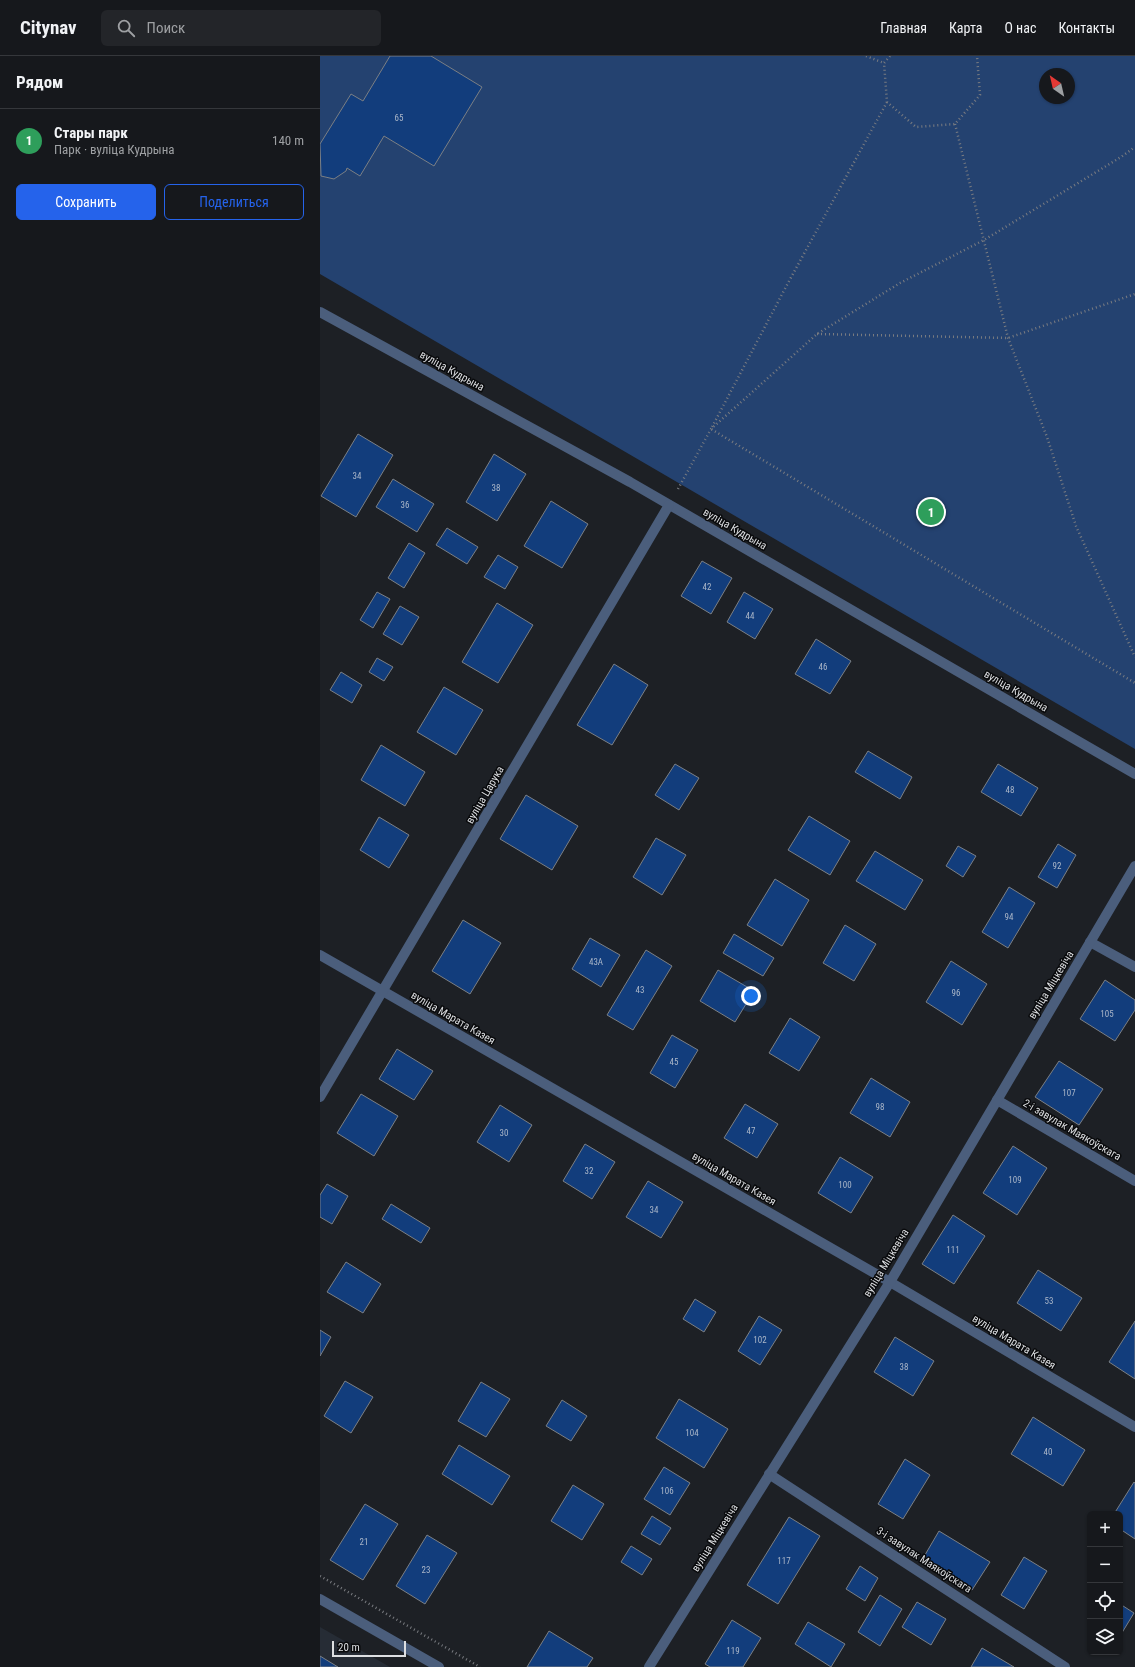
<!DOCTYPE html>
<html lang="ru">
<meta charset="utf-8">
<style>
body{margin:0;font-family:"Roboto Condensed",sans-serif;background:#232529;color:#f1f3f6}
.controls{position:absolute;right:12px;bottom:12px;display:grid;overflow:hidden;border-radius:6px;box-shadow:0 1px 3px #0004}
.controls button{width:36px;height:36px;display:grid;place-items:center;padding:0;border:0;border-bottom:1px solid #35373b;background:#16181c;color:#f1f3f6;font:20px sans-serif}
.compass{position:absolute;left:719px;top:12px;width:36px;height:36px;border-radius:50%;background:#16181c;box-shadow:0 1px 3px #0004;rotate:326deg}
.scale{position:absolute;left:12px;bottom:10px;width:74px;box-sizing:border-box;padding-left:4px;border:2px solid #dddfe2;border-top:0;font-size:11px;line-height:14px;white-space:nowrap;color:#dddfe2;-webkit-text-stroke:3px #090a0c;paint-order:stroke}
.you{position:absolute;left:431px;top:940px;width:14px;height:14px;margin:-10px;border:3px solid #fff;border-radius:50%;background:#1a73e8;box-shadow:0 0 0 6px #1a73e833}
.badge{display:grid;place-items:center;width:26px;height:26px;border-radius:50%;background:#2563eb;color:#fff;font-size:13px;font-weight:700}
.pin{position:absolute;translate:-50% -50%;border:2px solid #fff;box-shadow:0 1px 4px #0006}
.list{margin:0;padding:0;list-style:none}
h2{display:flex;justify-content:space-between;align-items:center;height:52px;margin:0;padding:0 16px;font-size:17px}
h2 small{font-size:13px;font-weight:400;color:#9ea0a3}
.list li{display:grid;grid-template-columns:26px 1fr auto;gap:12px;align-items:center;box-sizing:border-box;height:64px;padding:0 16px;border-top:1px solid #35373b}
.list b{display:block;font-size:15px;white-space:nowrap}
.list p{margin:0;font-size:13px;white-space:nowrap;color:#9ea0a3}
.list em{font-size:13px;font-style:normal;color:#9ea0a3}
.actions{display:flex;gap:8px;padding:12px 16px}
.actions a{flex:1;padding:9px 0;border:1px solid #2563eb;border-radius:6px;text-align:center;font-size:14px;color:#2563eb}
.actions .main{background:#2563eb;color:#fff}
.icon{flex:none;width:22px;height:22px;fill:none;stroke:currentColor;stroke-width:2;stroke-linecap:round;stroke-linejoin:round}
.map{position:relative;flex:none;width:815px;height:1611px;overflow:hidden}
header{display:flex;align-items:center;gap:24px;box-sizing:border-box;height:56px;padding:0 20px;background:#16181c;border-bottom:1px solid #35373b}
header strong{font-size:19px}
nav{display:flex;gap:22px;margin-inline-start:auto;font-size:14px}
.search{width:280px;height:36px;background:#232529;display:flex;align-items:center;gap:10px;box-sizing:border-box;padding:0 14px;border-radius:6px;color:#9ea0a3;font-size:15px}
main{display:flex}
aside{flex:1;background:#16181c}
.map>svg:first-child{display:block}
</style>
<header>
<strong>Citynav</strong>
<div class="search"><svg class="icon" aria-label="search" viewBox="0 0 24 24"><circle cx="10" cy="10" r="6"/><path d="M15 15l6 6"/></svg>Поиск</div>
<nav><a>Главная</a><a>Карта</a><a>О нас</a><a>Контакты</a></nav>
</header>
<main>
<aside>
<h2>Рядом<small></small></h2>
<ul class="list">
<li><span class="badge" style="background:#2e9e5b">1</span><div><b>Стары парк</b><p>Парк · вуліца Кудрына</p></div><em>140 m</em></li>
</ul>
<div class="actions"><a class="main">Сохранить</a><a>Поделиться</a></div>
</aside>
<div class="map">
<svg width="815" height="1611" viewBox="0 0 815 1611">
<rect width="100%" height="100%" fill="#1d2025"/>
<polygon fill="#262c35" points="0,1571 70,1611 0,1611"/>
<path fill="#244270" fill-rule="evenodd" d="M 0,0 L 815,0 L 815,693 L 0,218 ZM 725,18 L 749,18 L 749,42 L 725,42 Z"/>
<g fill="#123d7c" stroke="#7b7f84">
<polygon points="70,0 111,0 162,31 114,110 64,80 40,120 27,112 26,115 14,123 1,120 0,88 31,38 43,45"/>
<polygon points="38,378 73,399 36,461 1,440"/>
<polygon points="174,398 206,418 177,465 146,446"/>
<polygon points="73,423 114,448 97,476 56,451"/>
<polygon points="231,445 268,468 242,512 204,490"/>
<polygon points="127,472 158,491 147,508 116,489"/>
<polygon points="89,487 105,497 84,532 68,522"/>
<polygon points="178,499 198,511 185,533 164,521"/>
<polygon points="382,505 412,522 391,558 361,540"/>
<polygon points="57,536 70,543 53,572 40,564"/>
<polygon points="424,536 453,553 435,583 407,566"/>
<polygon points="177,547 213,569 178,627 142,606"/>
<polygon points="80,550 99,561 82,589 63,578"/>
<polygon points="496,583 531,605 510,638 475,618"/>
<polygon points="57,602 73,611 64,625 49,616"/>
<polygon points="294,608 328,629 292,689 257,669"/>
<polygon points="21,616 42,629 32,647 10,634"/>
<polygon points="124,631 163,654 136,699 97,676"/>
<polygon points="61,689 105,716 85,750 41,724"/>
<polygon points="548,695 592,721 580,743 535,716"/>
<polygon points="355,708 379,722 359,754 335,739"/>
<polygon points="678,708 718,732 701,760 661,736"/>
<polygon points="206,739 258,770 232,814 180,783"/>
<polygon points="489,760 530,785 510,819 468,794"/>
<polygon points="59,761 89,779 69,812 40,794"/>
<polygon points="336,782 366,799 342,839 313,821"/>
<polygon points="738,788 756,799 737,832 718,821"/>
<polygon points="638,790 656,800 643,821 626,810"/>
<polygon points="555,795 603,824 585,854 536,825"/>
<polygon points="455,823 489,844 462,890 427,869"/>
<polygon points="689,831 715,847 688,892 662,876"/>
<polygon points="143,864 181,887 150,938 112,915"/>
<polygon points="525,869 556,888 534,925 503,907"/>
<polygon points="414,878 454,902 443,920 403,897"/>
<polygon points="270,882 300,899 281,931 252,913"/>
<polygon points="326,894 352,910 313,974 287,959"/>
<polygon points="631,905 667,928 642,969 606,946"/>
<polygon points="398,914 434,935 415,966 380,945"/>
<polygon points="785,924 815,944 815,954 795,985 760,963"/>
<polygon points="470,962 500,981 479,1015 449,997"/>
<polygon points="352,979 378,994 355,1032 330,1017"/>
<polygon points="77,993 113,1015 94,1044 59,1023"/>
<polygon points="739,1005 783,1033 759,1069 715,1041"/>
<polygon points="551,1022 590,1046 570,1081 530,1057"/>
<polygon points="41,1038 78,1060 54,1100 17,1077"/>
<polygon points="425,1048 458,1068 437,1102 404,1082"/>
<polygon points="180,1049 212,1069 189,1106 157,1086"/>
<polygon points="265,1088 295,1106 272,1143 243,1125"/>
<polygon points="693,1090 727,1112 697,1159 663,1137"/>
<polygon points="520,1101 553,1121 531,1157 498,1137"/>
<polygon points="328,1125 363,1146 341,1182 306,1161"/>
<polygon points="7,1128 28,1140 12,1168 0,1161 0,1139"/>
<polygon points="71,1148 110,1172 101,1187 62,1163"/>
<polygon points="633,1159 665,1180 634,1228 602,1208"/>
<polygon points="26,1206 61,1228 43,1257 7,1236"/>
<polygon points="718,1214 762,1242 741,1275 697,1247"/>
<polygon points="375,1243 396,1256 384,1276 363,1263"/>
<polygon points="439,1260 462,1274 440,1309 418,1295"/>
<polygon points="815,1265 815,1323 789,1306"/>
<polygon points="0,1274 11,1281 0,1300"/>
<polygon points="575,1281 614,1305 593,1340 554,1316"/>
<polygon points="25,1325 53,1341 31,1377 4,1360"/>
<polygon points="161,1326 190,1343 166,1381 138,1365"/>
<polygon points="359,1343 408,1373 384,1412 336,1382"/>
<polygon points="242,1344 267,1360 251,1385 226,1370"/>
<polygon points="713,1361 765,1394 743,1430 691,1398"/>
<polygon points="139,1389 190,1420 172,1449 122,1418"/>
<polygon points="585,1403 610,1419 583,1463 558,1448"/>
<polygon points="344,1411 370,1427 350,1459 324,1443"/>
<polygon points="814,1426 815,1427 815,1483 800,1473 800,1458 794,1458"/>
<polygon points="253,1429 284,1448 262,1484 231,1465"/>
<polygon points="45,1448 78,1468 43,1524 10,1504"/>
<polygon points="332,1460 351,1472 340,1489 321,1478"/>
<polygon points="469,1461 500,1480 458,1548 427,1529"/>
<polygon points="619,1475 670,1506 652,1534 602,1504"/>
<polygon points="107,1479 137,1497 105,1548 76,1530"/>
<polygon points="311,1490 332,1503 322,1519 301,1506"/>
<polygon points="704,1501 727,1515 704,1553 681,1539"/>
<polygon points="540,1510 558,1522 545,1545 526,1533"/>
<polygon points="560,1539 582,1553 560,1590 538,1576"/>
<polygon points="597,1546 626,1563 611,1589 582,1571"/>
<polygon points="800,1548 814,1557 800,1580"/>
<polygon points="412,1564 441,1582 423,1611 390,1611 385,1608"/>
<polygon points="488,1566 525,1588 511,1611 475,1588"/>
<polygon points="229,1575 273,1602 267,1611 207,1611"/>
<polygon points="662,1592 694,1611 651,1611"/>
<polygon points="0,1600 18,1611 0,1611"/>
</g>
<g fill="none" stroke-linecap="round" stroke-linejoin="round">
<g stroke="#7a7c81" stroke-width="2.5" stroke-dasharray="1 3" stroke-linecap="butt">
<polyline points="546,0 564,7"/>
<polyline points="570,0 564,7 567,46 596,71 635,68 660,39 657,0"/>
<polyline points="567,46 468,227 391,373 815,627"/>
<polyline points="635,68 688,282 727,381 756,470 815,601"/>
<polyline points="497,278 688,282 815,238"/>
<polyline points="358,433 391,373 497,278 580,227 664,184 801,101 815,91"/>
<polyline points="0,1520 160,1611"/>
</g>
<g stroke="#4b5e7c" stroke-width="10">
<polyline points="0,256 310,426 815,718"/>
<polyline points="770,886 815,911"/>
<polyline points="0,899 570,1226 815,1371"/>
<polyline points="0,1041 349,449"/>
<polyline points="677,1044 815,1125"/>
<polyline points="449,1418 745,1611"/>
<polyline points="0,1543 119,1611"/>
<polyline points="329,1611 570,1226 815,810"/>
</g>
</g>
<g text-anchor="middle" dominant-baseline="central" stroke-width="3" stroke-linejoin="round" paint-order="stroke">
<g font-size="9" fill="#aab6c8">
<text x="79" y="62">65</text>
<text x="37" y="420">34</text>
<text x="176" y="432">38</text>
<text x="85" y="449">36</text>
<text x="387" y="531">42</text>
<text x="430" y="560">44</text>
<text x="503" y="611">46</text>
<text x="690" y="734">48</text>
<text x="737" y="810">92</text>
<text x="689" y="861">94</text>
<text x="276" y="906">43А</text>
<text x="320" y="934">43</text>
<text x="636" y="937">96</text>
<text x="787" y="958">105</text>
<text x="354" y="1006">45</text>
<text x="749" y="1037">107</text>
<text x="560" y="1051">98</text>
<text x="431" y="1075">47</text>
<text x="184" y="1077">30</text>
<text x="269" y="1115">32</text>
<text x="695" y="1124">109</text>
<text x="525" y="1129">100</text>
<text x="334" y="1154">34</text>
<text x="633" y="1194">111</text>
<text x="729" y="1245">53</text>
<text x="440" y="1284">102</text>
<text x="584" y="1311">38</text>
<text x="372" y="1377">104</text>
<text x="728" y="1396">40</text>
<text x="347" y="1435">106</text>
<text x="44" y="1486">21</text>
<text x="464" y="1505">117</text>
<text x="106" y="1514">23</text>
<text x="413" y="1595">119</text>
</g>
<g font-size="11" fill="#dddfe2" stroke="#090a0c">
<text transform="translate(132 315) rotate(29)">вуліца Кудрына</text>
<text transform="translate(415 473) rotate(30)">вуліца Кудрына</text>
<text transform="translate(696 635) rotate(30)">вуліца Кудрына</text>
<text transform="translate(165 739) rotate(-60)">вуліца Царука</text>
<text transform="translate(731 929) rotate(-59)">вуліца Міцкевіча</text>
<text transform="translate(133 962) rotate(30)">вуліца Марата Казея</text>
<text transform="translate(752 1074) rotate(30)">2-і завулак Маякоўскага</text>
<text transform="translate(414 1123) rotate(30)">вуліца Марата Казея</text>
<text transform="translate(566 1207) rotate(-59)">вуліца Міцкевіча</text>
<text transform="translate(694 1286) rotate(31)">вуліца Марата Казея</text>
<text transform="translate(395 1482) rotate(-58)">вуліца Міцкевіча</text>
<text transform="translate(604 1504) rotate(33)">3-і завулак Маякоўскага</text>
</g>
</g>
</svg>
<div class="controls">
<button>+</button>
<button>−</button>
<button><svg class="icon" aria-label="locate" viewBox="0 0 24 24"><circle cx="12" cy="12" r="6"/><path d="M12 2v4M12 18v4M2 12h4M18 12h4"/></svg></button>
<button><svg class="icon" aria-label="layers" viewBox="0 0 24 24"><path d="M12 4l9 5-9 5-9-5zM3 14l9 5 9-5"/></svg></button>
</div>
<svg class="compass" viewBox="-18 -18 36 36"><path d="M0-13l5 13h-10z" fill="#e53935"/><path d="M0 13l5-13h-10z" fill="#9ea0a3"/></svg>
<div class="scale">20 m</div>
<div class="you"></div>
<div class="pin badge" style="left:611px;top:456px;background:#2e9e5b">1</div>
</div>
</main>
